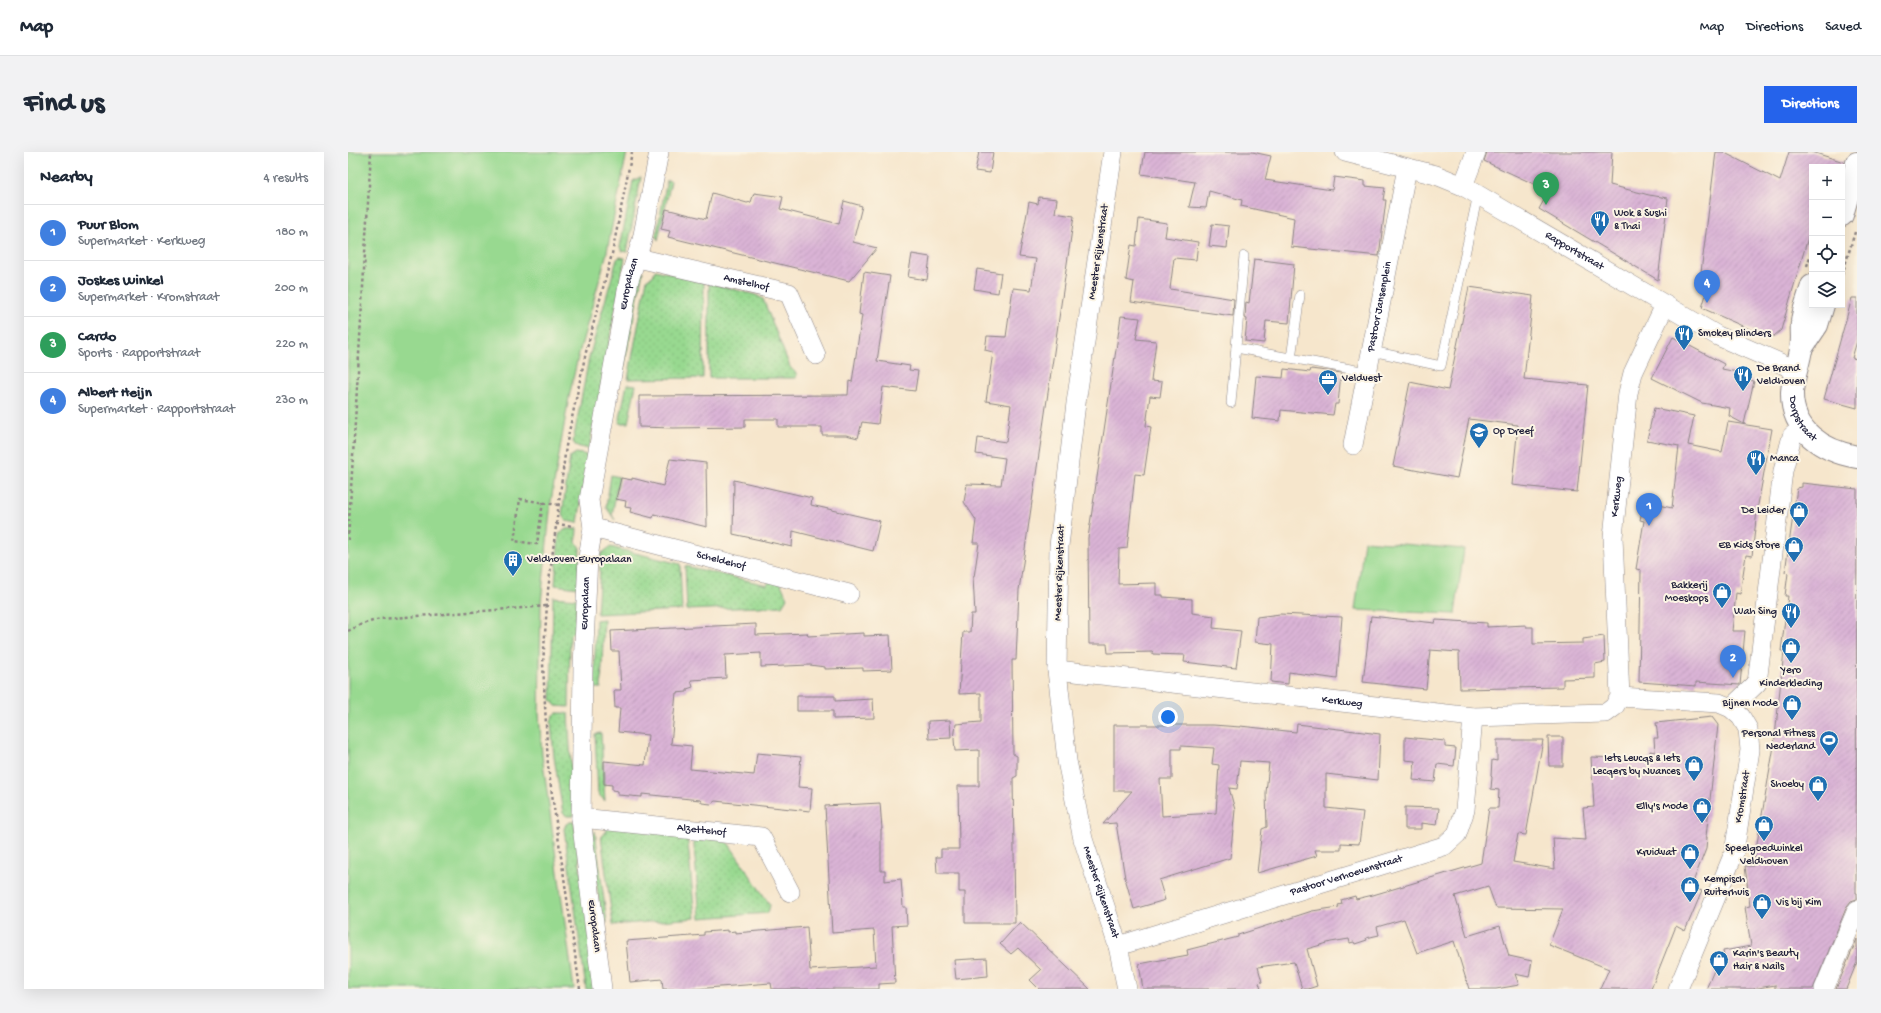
<!DOCTYPE html>
<meta charset="utf-8">
<style>
body{margin:0;font-family:"Gochi Hand",sans-serif;background:#f2f2f3;color:#1f2937}
.controls{position:absolute;right:12px;top:12px;display:grid;overflow:hidden;border-radius:0px;box-shadow:0 4px 16px #0002}
.controls button{width:36px;height:36px;display:grid;place-items:center;padding:0;border:0;border-bottom:1px solid #e0e1e3;background:#fff;color:#1f2937;font:20px sans-serif}
.you{position:absolute;left:820px;top:565px;width:14px;height:14px;margin:-10px;border:3px solid #fff;border-radius:50%;background:#1a73e8;box-shadow:0 0 0 6px #1a73e833}
.badge{display:grid;place-items:center;width:26px;height:26px;border-radius:50%;background:#2563eb;color:#fff;font-size:13px;font-weight:700}
.pin{position:absolute;translate:-50% -33px;filter:drop-shadow(0 1px 2px #0008)}
.pin::after{content:'';position:absolute;top:21px;width:14px;height:12px;background:inherit;clip-path:polygon(0 0,100% 0,50% 100%)}
.list{margin:0;padding:0;list-style:none}
h2{display:flex;justify-content:space-between;align-items:center;height:52px;margin:0;padding:0 16px;font-size:17px}
h2 small{font-size:13px;font-weight:400;color:#747a83}
.list li{display:grid;grid-template-columns:26px 1fr auto;gap:12px;align-items:center;box-sizing:border-box;height:56px;padding:0 16px;border-top:1px solid #e0e1e3}
.list b{display:block;font-size:15px;white-space:nowrap}
.list p{margin:0;font-size:13px;white-space:nowrap;color:#747a83}
.list em{font-size:13px;font-style:normal;color:#747a83}
.icon{flex:none;width:22px;height:22px;fill:none;stroke:currentColor;stroke-width:2;stroke-linecap:round;stroke-linejoin:round}
.map{position:relative;flex:none;width:1509px;height:837px;overflow:hidden;border-radius:0px}
header{display:flex;align-items:center;gap:24px;box-sizing:border-box;height:56px;padding:0 20px;background:#fff;border-bottom:1px solid #e0e1e3}
header strong{font-size:19px}
nav{display:flex;gap:22px;margin-inline-start:auto;font-size:14px}
.intro{display:flex;align-items:center;justify-content:space-between;box-sizing:border-box;height:96px;padding:0 24px}
h1{margin:0;font-size:28px}
.button{padding:10px 18px;border-radius:0px;background:#2563eb;color:#fff;font-size:14px;font-weight:700}
main{display:flex;gap:24px;padding:0 24px}
aside{flex:1;background:#fff;border-radius:0px;box-shadow:0 4px 16px #0002}
.map>svg:first-child{display:block}
</style>
<header>
<strong>Map</strong>
<nav><a>Map</a><a>Directions</a><a>Saved</a></nav>
</header>
<div class="intro"><h1>Find us</h1><a class="button">Directions</a></div>
<main>
<aside>
<h2>Nearby<small>4 results</small></h2>
<ul class="list">
<li><span class="badge" style="background:#3f7fe0">1</span><div><b>Puur Blom</b><p>Supermarket · Kerkweg</p></div><em>180 m</em></li>
<li><span class="badge" style="background:#3f7fe0">2</span><div><b>Joskes Winkel</b><p>Supermarket · Kromstraat</p></div><em>200 m</em></li>
<li><span class="badge" style="background:#2e9e5b">3</span><div><b>Cardo</b><p>Sports · Rapportstraat</p></div><em>220 m</em></li>
<li><span class="badge" style="background:#3f7fe0">4</span><div><b>Albert Heijn</b><p>Supermarket · Rapportstraat</p></div><em>230 m</em></li>
</ul>
</aside>
<div class="map">
<svg width="1509" height="837" viewBox="0 0 1509 837">
<defs>
<pattern id="grass-dots" width="8" height="8" patternUnits="userSpaceOnUse"><rect width="8" height="8" fill="#98d990"/><path d="M2 2h.1M6 6h.1" fill="none" stroke="#83ba7d" stroke-width="1.8" stroke-linecap="round"/></pattern>
<pattern id="building-hatch" width="6" height="6" patternUnits="userSpaceOnUse"><rect width="6" height="6" fill="#dab4d6"/><path d="M-1 1l2-2M0 6l6-6M5 7l2-2" fill="none" stroke="#bb9ab9"/></pattern>
</defs>
<rect width="100%" height="100%" fill="#fcf5e5"/>
<filter id="ink" filterUnits="userSpaceOnUse"><feTurbulence type="fractalNoise" baseFrequency=".025" numOctaves="2"/><feDisplacementMap in="SourceGraphic" scale="8" xChannelSelector="R" yChannelSelector="G"/><feConvolveMatrix kernelMatrix="1 2 1 2 8 2 1 2 1" color-interpolation-filters="sRGB"/></filter>
<filter id="wash" filterUnits="userSpaceOnUse"><feTurbulence type="fractalNoise" baseFrequency=".012" numOctaves="4" result="noise"/><feDisplacementMap in="SourceGraphic" scale="16" xChannelSelector="R" yChannelSelector="G"/><feGaussianBlur stdDeviation="0.9" result="paint"/><feColorMatrix in="noise" values="0 0 0 0 0 0 0 0 0 0 0 0 0 0 0 0 0 1.4 0 .05"/><feComposite in="paint" operator="in"/></filter>
<g filter="url(#wash)">
<rect width="100%" height="100%" fill="#f6e6cc"/>
<g fill="url(#grass-dots)" stroke="#5d7e66">
<polygon points="293,25 279,100 274,99 272,95 285,29"/>
<polygon points="319,28 323,29 310,88 308,84"/>
<polygon points="272,105 277,106 241,297 228,294 225,290 241,206 269,107"/>
<polygon points="307,118 356,129 355,226 280,227 299,127 305,124"/>
<polygon points="295,119 274,225 270,219 290,123"/>
<polygon points="361,131 408,143 415,147 442,215 449,222 448,226 361,226"/>
<polygon points="279,232 288,233 280,271 271,271"/>
<polygon points="228,301 240,303 230,371 218,369 214,363 222,305"/>
<polygon points="263,323 271,325 264,363 267,368 258,355"/>
<polygon points="218,377 229,377 228,390 232,396 230,436 207,433 211,382"/>
<polygon points="262,395 332,412 334,458 249,462 253,402"/>
<polygon points="337,414 419,433 422,428 433,432 439,446 434,454 339,458"/>
<polygon points="205,445 229,447 227,478 222,483 221,555 208,554 203,548"/>
<polygon points="256,467 253,536 246,536 248,468"/>
<polygon points="209,561 220,561 226,664 219,664 215,661 206,605 203,570 205,564"/>
<polygon points="253,581 257,649 250,642 247,582"/>
<polygon points="222,670 226,670 249,837 238,837 216,677 218,672"/>
<polygon points="259,673 339,681 347,766 265,773 253,684 259,679"/>
<polygon points="247,679 259,771 253,766 243,686"/>
<polygon points="345,682 376,688 381,692 422,753 420,761 352,766"/>
</g>
<g fill="#98d990" stroke="#5d7e66">
<polygon points="0,0 279,0 258,104 230,205 221,245 203,349 193,451 191,561 194,603 226,837 0,837"/>
<polygon points="1016,389 1116,397 1107,462 1007,458"/>
</g>
<g id="blocks">
<g fill="url(#building-hatch)" fill-rule="evenodd">
<polygon points="631,0 645,0 642,21 627,19"/>
<polygon points="797,0 904,0 923,4 917,28 984,38 986,25 1017,29 1017,34 1037,36 1035,48 1038,48 1031,104 943,95 946,66 893,54 894,48 861,39 858,56 841,55 847,30 793,22"/>
<polygon points="1139,0 1264,0 1262,33 1301,43 1320,46 1310,128 1191,57 1201,39 1136,9"/>
<polygon points="1368,0 1375,0 1432,29 1441,0 1464,0 1496,10 1495,15 1464,15 1464,72 1433,178 1426,184 1419,185 1354,156 1359,139 1351,136"/>
<polygon points="364,41 399,51 403,50 406,41 435,45 432,57 491,72 496,49 514,54 505,90 529,96 501,129 320,85 322,79 313,77 318,57 358,67"/>
<polygon points="691,45 709,47 707,61 726,64 671,438 668,508 664,508 665,602 669,604 669,624 665,626 667,771 617,771 617,740 611,740 611,721 589,721 588,705 593,705 593,697 611,697 610,634 631,634 631,598 607,599 606,587 608,572 633,570 633,541 611,542 615,480 622,480 623,462 627,462 625,425 626,425 631,391 625,391 628,368 616,350 619,332 653,333 657,306 628,302 630,286 658,290 663,253 638,249 645,200 637,198 639,184 658,185 665,136 683,138 688,107 671,105 681,50 690,52"/>
<polygon points="791,67 819,71 817,85 850,90 848,108 826,106 822,137 886,147 885,164 783,150 786,130 778,128 783,93 788,94"/>
<polygon points="864,72 881,74 879,96 861,94"/>
<polygon points="564,102 582,105 579,128 560,125"/>
<polygon points="906,107 946,112 941,171 918,169 916,191 897,189 899,167 897,166 898,150 901,151"/>
<polygon points="629,117 653,121 650,141 626,137"/>
<polygon points="516,120 542,124 529,209 562,214 561,218 570,219 567,239 535,235 530,272 514,270 510,286 498,283 474,283 474,275 430,275 430,267 397,267 397,275 325,276 291,275 291,244 500,243 501,229 504,230 514,163 511,162"/>
<polygon points="1121,135 1185,144 1176,227 1240,233 1229,340 1164,333 1170,273 1121,267 1109,326 1045,314 1062,230 1100,238"/>
<polygon points="1504,146 1509,146 1509,189 1504,206 1509,207 1509,256 1476,247"/>
<polygon points="773,164 792,166 788,187 808,189 803,229 814,230 812,245 802,244 798,274 803,275 796,323 787,322 779,396 771,397 770,432 808,431 808,443 815,443 815,445 844,447 844,461 866,464 865,476 893,479 888,516 836,510 837,503 804,502 805,500 760,501 759,492 741,492 740,386"/>
<polygon points="1325,185 1376,212 1374,217 1394,221 1393,226 1406,229 1396,272 1381,264 1382,256 1354,251 1304,226"/>
<polygon points="936,217 962,220 963,217 993,221 990,252 987,252 985,263 933,258 932,269 904,266 908,224 935,226"/>
<polygon points="1306,256 1346,264 1340,293 1374,300 1380,270 1424,277 1409,358 1404,404 1398,403 1392,442 1388,441 1384,479 1397,479 1392,533 1348,530 1348,534 1291,530 1293,418 1288,417 1296,369 1292,368 1296,350 1324,356 1331,294 1299,288"/>
<polygon points="322,307 358,311 359,375 306,362 305,366 282,360 283,356 277,355 278,349 268,347 273,326 284,328 284,326 315,334"/>
<polygon points="386,328 464,346 463,353 532,369 525,399 445,379 444,395 385,382"/>
<polygon points="1454,331 1509,337 1508,741 1509,741 1509,747 1503,749 1499,754 1465,837 1427,837 1427,833 1405,837 1358,837 1368,814 1377,812 1375,799 1403,794 1397,755 1402,754 1397,714 1405,714 1426,594 1436,499 1433,499 1440,444 1437,444 1440,421 1437,420 1449,336 1454,335"/>
<polygon points="932,462 994,465 989,527 941,520 940,532 923,530 925,492 907,490 909,465"/>
<polygon points="1023,464 1087,471 1088,468 1139,471 1139,475 1178,473 1178,475 1185,475 1185,492 1235,491 1235,487 1256,484 1257,510 1247,512 1247,526 1215,527 1215,535 1112,537 1111,500 1082,498 1078,537 1015,530"/>
<polygon points="408,472 408,483 459,481 460,484 516,481 516,484 542,483 544,518 515,519 515,516 477,517 477,515 462,513 413,515 413,501 377,503 378,526 343,528 345,535 339,537 339,540 328,541 323,592 344,594 342,617 406,623 409,601 453,605 450,635 464,636 462,659 367,649 363,652 354,651 352,648 294,642 294,645 270,643 270,639 264,638 264,633 256,632 256,609 297,613 300,583 270,580 272,556 267,556 266,538 273,538 271,499 264,499 263,479"/>
<polygon points="449,544 487,544 487,549 525,547 526,566 485,567 485,559 449,559"/>
<polygon points="1364,565 1370,573 1358,685 1359,685 1358,697 1343,735 1354,739 1337,779 1328,774 1303,837 1252,837 1261,817 1201,793 1215,757 1148,756 1140,734 1107,744 1119,784 1152,774 1161,804 1184,809 1181,825 1167,822 1171,833 1148,837 1121,837 1106,789 1069,801 1056,767 1029,775 1031,783 1018,786 1019,788 1007,792 1006,790 1002,791 1001,787 983,790 959,797 969,834 960,837 954,837 946,810 910,815 914,830 911,831 913,837 795,837 791,812 840,803 839,798 890,785 890,783 964,759 991,755 990,753 994,752 993,748 1007,744 1008,747 1025,743 1133,711 1141,656 1150,656 1151,638 1143,637 1144,625 1143,624 1144,608 1149,609 1149,588 1195,588 1178,683 1170,682 1165,710 1207,717 1205,686 1238,688 1235,656 1246,655 1243,605 1302,607 1302,599 1307,600 1306,586 1310,586 1308,571"/>
<polygon points="602,568 603,586 581,587 580,569"/>
<path d="M 949,572 L 1032,582 L 1030,628 L 978,622 L 978,656 L 1015,660 L 1011,692 L 993,691 L 993,698 L 967,698 L 969,704 L 909,721 L 914,677 L 919,675 L 918,641 L 921,611 L 892,609 L 889,637 L 881,636 L 887,658 L 882,706 L 811,728 L 817,748 L 786,757 L 777,726 L 768,671 L 755,672 L 784,639 L 766,639 L 766,573 L 865,573 L 892,575 L 892,574 L 948,580 ZM 833,594 L 866,596 L 864,612 L 871,613 L 868,661 L 814,664 L 812,627 L 824,627 L 824,597 L 833,597 Z"/>
<polygon points="1057,585 1097,589 1097,595 1108,596 1106,614 1089,612 1087,630 1065,628 1067,609 1057,608"/>
<polygon points="1200,585 1215,585 1215,614 1201,614"/>
<polygon points="532,651 534,677 533,677 533,719 537,719 537,729 553,727 555,755 558,755 559,773 544,774 547,831 531,832 531,837 424,837 423,831 346,837 315,837 314,827 282,830 278,789 356,783 356,780 369,779 380,778 380,780 387,779 387,781 459,775 462,818 528,814 526,778 484,781 477,654"/>
<polygon points="1057,655 1091,656 1089,673 1073,671 1073,677 1057,677"/>
<polygon points="672,770 695,792 742,837 691,837 682,828 693,818 670,796 663,802 652,792"/>
<polygon points="1509,787 1509,810 1498,837 1488,837"/>
<polygon points="639,806 640,824 608,827 606,808"/>
</g>
</g>
</g>
<g filter="url(#ink)">
<use href="#blocks" fill-opacity="0" stroke="#8c8484" stroke-width="1"/>
<g fill="none" stroke-linecap="round" stroke-linejoin="round">
<defs>
<g id="lane">
<polyline points="888,196 1019,220"/>
<polyline points="1024,199 1093,214 1130,42"/>
<polyline points="943,206 952,143"/>
<polyline points="883,251 896,104"/>
</g>
<g id="street">
<path id="s1" d="M 765,0 L 728,251 L 711,394 L 709,518 L 719,609 L 735,687 L 770,794 L 779,837"/>
<path id="s2" d="M 997,0 L 1088,23 L 1115,34 L 1370,184 L 1448,218"/>
<polyline points="1115,34 1128,0"/>
<path id="s3" d="M 290,106 L 441,141 L 468,203"/>
<path id="s4" d="M 1005,293 L 1059,16"/>
<path id="s5" d="M 245,376 L 501,442"/>
<path id="s6" d="M 709,518 L 1125,565 L 1258,561 L 1266,555 L 1272,545 L 1265,385 L 1280,241 L 1285,221 L 1317,153"/>
<polyline points="1272,545 1371,551 1383,556 1393,565 1400,577 1402,598 1386,701 1330,837"/>
<polyline points="1383,556 1409,531 1435,319 1444,284 1455,276"/>
<path id="s7" d="M 233,666 L 413,685 L 442,740"/>
<path id="s8" d="M 770,794 L 1096,694 L 1109,682 L 1117,658 L 1125,565"/>
<path id="s9" d="M 254,837 L 233,666 L 235,515 L 240,405 L 245,376 L 241,348 L 281,128 L 294,88 L 311,0"/>
<polyline points="1476,837 1509,758"/>
</g>
<g id="secondary">
<polyline points="1494,63 1509,11"/>
<path id="s10" d="M 1464,134 C 1461,145 1455,158 1454,170 C 1453,179 1455,188 1453,197 C 1451,212 1445,225 1444,240 C 1443,279 1475,299 1509,305"/>
<polyline points="1453,197 1469,173 1475,153"/>
</g>
</defs>
<use href="#lane" stroke="#8c8484" stroke-width="10"/>
<use href="#street" stroke="#8c8484" stroke-width="20"/>
<use href="#secondary" stroke="#8c8484" stroke-width="24"/>
<g stroke="#8c8484" stroke-width="2.5" stroke-dasharray="3 3" stroke-linecap="butt">
<polyline points="1459,114 1464,98"/>
<polyline points="1494,123 1507,80"/>
<polyline points="195,350 189,392 166,389 172,347 210,353"/>
<polyline points="208,372 226,374"/>
<polyline points="0,388 23,0"/>
<polyline points="0,479 14,472 32,467 199,454"/>
<polyline points="232,837 200,614 195,512 200,438 218,294 238,200 264,102 284,0"/>
</g>
<use href="#lane" stroke="#fff" stroke-width="9"/>
<use href="#street" stroke="#fff" stroke-width="19"/>
<use href="#secondary" stroke="#fff" stroke-width="22"/>
</g>
</g>
<defs>
<symbol id="restaurant-pin" viewBox="-11 -11 22 30"><path d="M0 17L-7.5 6A9.5 9.5 0 1 1 7.5 6Z" fill="#1f6fb2" stroke="#fcf5e5"/><path d="M-5-6h1v4h1v-4h1v4h1v-4h1v5L-1.5 .5V6h-2V.5L-5-1ZM5-6V6H3V1.5H1.5Q1.5-4 5-6Z" fill="#fff"/></symbol>
<symbol id="office-pin" viewBox="-11 -11 22 30"><path d="M0 17L-7.5 6A9.5 9.5 0 1 1 7.5 6Z" fill="#1f6fb2" stroke="#fcf5e5"/><path d="M-6-3h4V-5.5h4V-3h4V5H-6ZM-1-4.5V-3h2v-1.5ZM-6 0V1H6V0Z" fill="#fff"/></symbol>
<symbol id="school-pin" viewBox="-11 -11 22 30"><path d="M0 17L-7.5 6A9.5 9.5 0 1 1 7.5 6Z" fill="#1f6fb2" stroke="#fcf5e5"/><path d="M0-5L7-2L0 1L-7-2ZM-4 1L0 2.5L4 1V4Q0 6-4 4Z" fill="#fff"/></symbol>
<symbol id="shop-pin" viewBox="-11 -11 22 30"><path d="M0 17L-7.5 6A9.5 9.5 0 1 1 7.5 6Z" fill="#1f6fb2" stroke="#fcf5e5"/><path d="M-5-2.5h2.3a2.7 3.5 0 0 1 5.4 0H5L5.5 6h-11ZM-1.5-2.5h3a1.5 2.3 0 0 0-3 0Z" fill="#fff"/></symbol>
<symbol id="building-pin" viewBox="-11 -11 22 30"><path d="M0 17L-7.5 6A9.5 9.5 0 1 1 7.5 6Z" fill="#1f6fb2" stroke="#fcf5e5"/><path d="M-4-6H4V6H1V3H-1V6H-4ZM-2.5-4.3h1.7v1.8h-1.7ZM.8-4.3h1.7v1.8H.8ZM-2.5-1h1.7V.8h-1.7ZM.8-1h1.7V.8H.8Z" fill="#fff"/></symbol>
<symbol id="stadium-pin" viewBox="-11 -11 22 30"><path d="M0 17L-7.5 6A9.5 9.5 0 1 1 7.5 6Z" fill="#1f6fb2" stroke="#fcf5e5"/><path d="M0-5a6.5 5 0 1 0 0 10a6.5 5 0 1 0 0-10ZM-3.5-1.8h7v3.6h-7Z" fill="#fff"/></symbol>
</defs>
<g fill-rule="evenodd">
<use href="#restaurant-pin" x="1241" y="57" width="22" height="30"/>
<use href="#restaurant-pin" x="1325" y="171" width="22" height="30"/>
<use href="#restaurant-pin" x="1384" y="212" width="22" height="30"/>
<use href="#office-pin" x="969" y="216" width="22" height="30"/>
<use href="#school-pin" x="1120" y="269" width="22" height="30"/>
<use href="#restaurant-pin" x="1397" y="296" width="22" height="30"/>
<use href="#shop-pin" x="1440" y="348" width="22" height="30"/>
<use href="#shop-pin" x="1435" y="383" width="22" height="30"/>
<use href="#building-pin" x="154" y="397" width="22" height="30"/>
<use href="#shop-pin" x="1363" y="429" width="22" height="30"/>
<use href="#restaurant-pin" x="1432" y="449" width="22" height="30"/>
<use href="#shop-pin" x="1432" y="484" width="22" height="30"/>
<use href="#shop-pin" x="1433" y="541" width="22" height="30"/>
<use href="#stadium-pin" x="1470" y="577" width="22" height="30"/>
<use href="#shop-pin" x="1335" y="602" width="22" height="30"/>
<use href="#shop-pin" x="1459" y="622" width="22" height="30"/>
<use href="#shop-pin" x="1343" y="644" width="22" height="30"/>
<use href="#shop-pin" x="1405" y="662" width="22" height="30"/>
<use href="#shop-pin" x="1331" y="690" width="22" height="30"/>
<use href="#shop-pin" x="1331" y="723" width="22" height="30"/>
<use href="#shop-pin" x="1403" y="740" width="22" height="30"/>
<use href="#shop-pin" x="1360" y="797" width="22" height="30"/>
</g>
<g text-anchor="middle" dominant-baseline="central" stroke-width="4" stroke-linejoin="round" paint-order="stroke">
<g font-size="11" fill="#22223b" stroke="#fcf5e5" text-anchor="start">
<text x="1266" y="62">Wok &amp; Sushi<tspan x="1266" dy="13">&amp; Thai</tspan></text>
<text x="1350" y="182">Smokey Blinders</text>
<text x="1409" y="217">De Brand<tspan x="1409" dy="13">Veldhoven</tspan></text>
<text x="994" y="227">Veldvest</text>
<text x="1145" y="280">Op Dreef</text>
<text x="1422" y="307">Manca</text>
<text x="1437" y="359" text-anchor="end">De Leider</text>
<text x="1432" y="394" text-anchor="end">EB Kids Store</text>
<text x="179" y="408">Veldhoven-Europalaan</text>
<text x="1360" y="434" text-anchor="end">Bakkerij<tspan x="1360" dy="13">Moeskops</tspan></text>
<text x="1429" y="460" text-anchor="end">Wah Sing</text>
<text x="1443" y="519" text-anchor="middle">Yero<tspan x="1443" dy="13">Kinderkleding</tspan></text>
<text x="1430" y="552" text-anchor="end">Bijnen Mode</text>
<text x="1467" y="582" text-anchor="end">Personal Fitness<tspan x="1467" dy="13">Nederland</tspan></text>
<text x="1332" y="607" text-anchor="end">Iets Leucqs &amp; Iets<tspan x="1332" dy="13">Lecqers by Nuances</tspan></text>
<text x="1456" y="633" text-anchor="end">Shoeby</text>
<text x="1340" y="655" text-anchor="end">Elly's Mode</text>
<text x="1416" y="697" text-anchor="middle">Speelgoedwinkel<tspan x="1416" dy="13">Veldhoven</tspan></text>
<text x="1328" y="701" text-anchor="end">Kruidvat</text>
<text x="1356" y="728">Kempisch<tspan x="1356" dy="13">Ruiterhuis</tspan></text>
<text x="1428" y="751">Vis bij Kim</text>
<text x="1385" y="802">Karin's Beauty<tspan x="1385" dy="13">Hair &amp; Nails</tspan></text>
</g>
<g font-size="11" fill="#22223b" stroke="#fcf5e5">
<text stroke="none"><textPath href="#s2" startOffset="252">Rapportstraat</textPath></text>
<text transform="translate(751 100) rotate(-82)">Meester Rijkenstraat</text>
<text stroke="none"><textPath href="#s3" startOffset="111">Amstelhof</textPath></text>
<text stroke="none"><textPath href="#s9" startOffset="711">Europalaan</textPath></text>
<text stroke="none"><textPath href="#s4" startOffset="141">Pastoor Jansenplein</textPath></text>
<text stroke="none"><textPath href="#s10" startOffset="138">Dorpstraat</textPath></text>
<text stroke="none"><textPath href="#s6" startOffset="774">Kerkweg</textPath></text>
<text stroke="none"><textPath href="#s5" startOffset="132">Scheldehof</textPath></text>
<text transform="translate(712 421) rotate(-88)">Meester Rijkenstraat</text>
<text stroke="none"><textPath href="#s9" startOffset="387">Europalaan</textPath></text>
<text stroke="none"><textPath href="#s6" startOffset="287">Kerkweg</textPath></text>
<text transform="translate(1395 645) rotate(-81)">Kromstraat</text>
<text stroke="none"><textPath href="#s7" startOffset="121">Alzettehof</textPath></text>
<text stroke="none"><textPath href="#s8" startOffset="239">Pastoor Verhoevenstraat</textPath></text>
<text stroke="none"><textPath href="#s1" startOffset="749">Meester Rijkenstraat</textPath></text>
<text transform="translate(246 774) rotate(83)">Europalaan</text>
</g>
</g>
</svg>
<div class="controls">
<button>+</button>
<button>−</button>
<button><svg class="icon" aria-label="locate" viewBox="0 0 24 24"><circle cx="12" cy="12" r="6"/><path d="M12 2v4M12 18v4M2 12h4M18 12h4"/></svg></button>
<button><svg class="icon" aria-label="layers" viewBox="0 0 24 24"><path d="M12 4l9 5-9 5-9-5zM3 14l9 5 9-5"/></svg></button>
</div>
<div class="you"></div>
<div class="pin badge" style="left:1301px;top:374px;background:#3f7fe0">1</div>
<div class="pin badge" style="left:1385px;top:526px;background:#3f7fe0">2</div>
<div class="pin badge" style="left:1198px;top:53px;background:#2e9e5b">3</div>
<div class="pin badge" style="left:1359px;top:151px;background:#3f7fe0">4</div>
</div>
</main>
